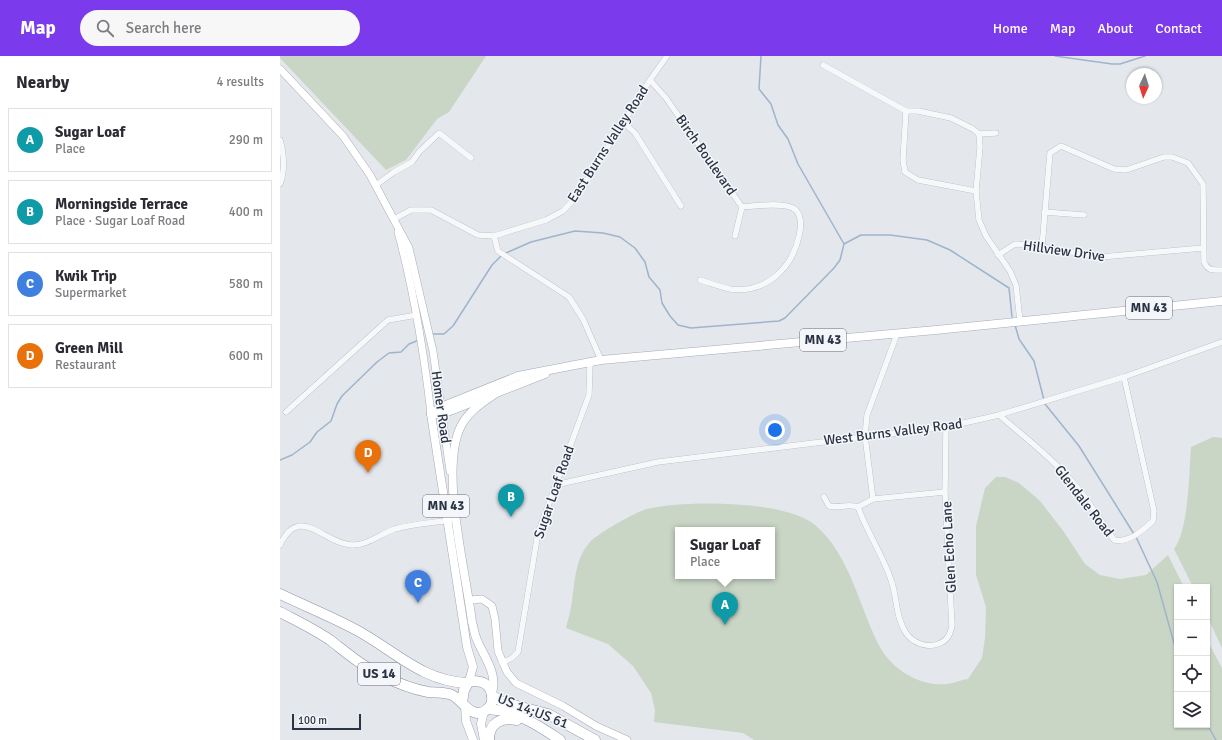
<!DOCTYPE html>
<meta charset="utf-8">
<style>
body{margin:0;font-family:Signika,sans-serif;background:#f7f7f7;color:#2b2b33}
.controls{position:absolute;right:12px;bottom:12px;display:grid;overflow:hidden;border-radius:0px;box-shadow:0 1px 3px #0004}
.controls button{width:36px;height:36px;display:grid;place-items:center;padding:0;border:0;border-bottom:1px solid #e1e1e2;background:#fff;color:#2b2b33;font:20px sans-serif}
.compass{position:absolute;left:846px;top:12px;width:36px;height:36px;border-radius:50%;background:#fff;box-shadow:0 1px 3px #0004;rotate:184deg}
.scale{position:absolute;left:12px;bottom:10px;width:69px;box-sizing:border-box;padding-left:4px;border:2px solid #2b3445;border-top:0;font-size:11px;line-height:14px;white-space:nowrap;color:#2b3445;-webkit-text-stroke:3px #f4f6f9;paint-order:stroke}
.you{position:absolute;left:495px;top:374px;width:14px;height:14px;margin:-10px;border:3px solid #fff;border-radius:50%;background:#1a73e8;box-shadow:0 0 0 6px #1a73e833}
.badge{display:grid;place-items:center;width:26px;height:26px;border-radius:50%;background:#7c3aed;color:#fff;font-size:13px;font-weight:700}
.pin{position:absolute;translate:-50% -33px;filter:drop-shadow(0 1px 2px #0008)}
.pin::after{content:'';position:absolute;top:21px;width:14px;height:12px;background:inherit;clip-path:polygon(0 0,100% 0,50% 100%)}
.popup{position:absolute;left:395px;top:471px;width:100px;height:52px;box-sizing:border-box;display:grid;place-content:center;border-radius:0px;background:#fff;filter:drop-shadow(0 1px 3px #0005);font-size:13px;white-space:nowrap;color:#7c7c81}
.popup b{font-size:15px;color:#2b2b33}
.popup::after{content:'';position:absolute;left:50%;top:100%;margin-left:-8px;border:8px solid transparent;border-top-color:#fff}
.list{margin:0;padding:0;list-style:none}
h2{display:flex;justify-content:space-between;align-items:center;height:52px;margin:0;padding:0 16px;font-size:17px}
h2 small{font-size:13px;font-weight:400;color:#7c7c81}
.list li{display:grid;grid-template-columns:26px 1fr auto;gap:12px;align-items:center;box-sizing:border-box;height:64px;margin:0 8px 8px;padding:0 8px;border:1px solid #e1e1e2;border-radius:0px}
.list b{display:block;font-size:15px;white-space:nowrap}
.list p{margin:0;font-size:13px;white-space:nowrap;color:#7c7c81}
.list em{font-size:13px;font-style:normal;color:#7c7c81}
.icon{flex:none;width:22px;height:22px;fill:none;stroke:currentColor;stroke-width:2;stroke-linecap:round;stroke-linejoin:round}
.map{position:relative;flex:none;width:942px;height:684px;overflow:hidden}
header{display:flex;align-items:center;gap:24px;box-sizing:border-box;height:56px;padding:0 20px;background:#7c3aed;color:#fff}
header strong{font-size:19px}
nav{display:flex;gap:22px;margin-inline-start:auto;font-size:14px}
.search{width:280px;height:36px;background:#f7f7f7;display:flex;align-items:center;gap:10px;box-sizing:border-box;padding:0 14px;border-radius:22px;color:#7c7c81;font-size:15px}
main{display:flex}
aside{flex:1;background:#fff}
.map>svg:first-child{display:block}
</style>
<header>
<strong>Map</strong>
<div class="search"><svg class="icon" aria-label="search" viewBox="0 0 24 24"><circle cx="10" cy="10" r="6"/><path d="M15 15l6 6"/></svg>Search here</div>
<nav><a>Home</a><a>Map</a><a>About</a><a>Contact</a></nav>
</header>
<main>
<aside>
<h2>Nearby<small>4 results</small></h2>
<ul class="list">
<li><span class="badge" style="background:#0f9aa8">A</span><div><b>Sugar Loaf</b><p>Place</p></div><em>290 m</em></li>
<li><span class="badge" style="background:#0f9aa8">B</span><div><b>Morningside Terrace</b><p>Place · Sugar Loaf Road</p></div><em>400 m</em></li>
<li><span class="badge" style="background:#3f7fe0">C</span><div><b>Kwik Trip</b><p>Supermarket</p></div><em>580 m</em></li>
<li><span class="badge" style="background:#e8710a">D</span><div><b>Green Mill</b><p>Restaurant</p></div><em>600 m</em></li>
</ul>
</aside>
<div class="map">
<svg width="942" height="684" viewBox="0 0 942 684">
<rect width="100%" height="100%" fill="#e4e7ec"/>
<g fill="#c9d6c5" fill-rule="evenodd">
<polygon points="0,0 206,0 169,56 157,63 126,104 106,114 0,2"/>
<path d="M 933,381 L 942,382 L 942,592 L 927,560 L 927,531 L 913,531 L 894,493 C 909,473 909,417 911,391 Z"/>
<path d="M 716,421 L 725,421 L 739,427 L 760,445 L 784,476 L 805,508 L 820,519 L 840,523 L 866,519 L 888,499 L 904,531 L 897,531 L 897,669 L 927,669 L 927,584 L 942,612 L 942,684 L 474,684 L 463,677 L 374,666 L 375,654 L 371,637 L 353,610 L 328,588 L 286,572 C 288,563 291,554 292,545 C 295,525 295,503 310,486 C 317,478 357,455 367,453 C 403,444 506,444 535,469 C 571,499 580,555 601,593 C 614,615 642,631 667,628 C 674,627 681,624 688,623 L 702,602 L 705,582 L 706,551 L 696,519 L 696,470 L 705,432 ZM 398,474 L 492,474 L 492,520 L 398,520 Z"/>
</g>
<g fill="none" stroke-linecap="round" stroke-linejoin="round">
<g stroke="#9fb4cc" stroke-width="1.5">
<polyline points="775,0 832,8 840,8 865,0"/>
<polyline points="564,188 581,179 610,179 647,184 670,194 729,232 732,261"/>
<polyline points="226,197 251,186 295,175 323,177 340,181 355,192 365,206 369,221 380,234 382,247 390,260 398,269 411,272 499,265 505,262 554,212 560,204 564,188 518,108 508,83 498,69 491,48 479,33 481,0"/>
<polyline points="735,269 739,283 754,305 764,344"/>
<polyline points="151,278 164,278 173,270 212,209 222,199"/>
<polyline points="765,348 799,390 854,478"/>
<polyline points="0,404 12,399 30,386 37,376 51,365 57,348 62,340 97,306 109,297 121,296 129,288 139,284"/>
<polyline points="856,481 877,526 897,598"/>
<polyline points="927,668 936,684"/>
</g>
<defs>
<g id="street">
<polyline points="543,9 626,55 638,55 671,62 693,73 699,78 700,91 696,135 699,164 706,180 730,215 736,229 740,265"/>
<polyline points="370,24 386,42 462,151 455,180"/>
<polyline points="626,55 623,104 625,116 638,124 696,135"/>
<polyline points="344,67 355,77 401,150"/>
<polyline points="699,78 716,77"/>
<path d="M 0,84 C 4,97 5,116 0,128"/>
<polyline points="96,129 114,116 132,106 139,96 159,77 191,102"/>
<polyline points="764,156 804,159"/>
<polyline points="114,163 131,154 151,154 198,179 214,180 218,195 289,241 303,263 321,304"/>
<polyline points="214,180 266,164 283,155 297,140 370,24 387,0"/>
<path d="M 762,191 L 770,97 L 781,90 L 834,113 L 846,114 L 884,101 L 892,101 L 908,107 L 923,128 L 924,206 C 928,215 933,214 942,214"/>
<polyline points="718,199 735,188 750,189 821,201 923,192"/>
<path d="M 420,224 C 430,227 440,231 450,233 C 485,238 512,213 519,180 C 521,172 522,161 516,154 C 507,145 474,150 462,151"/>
<polyline points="6,356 108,264 137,259"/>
<path d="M 719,359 C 742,379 766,397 786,419 C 805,438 819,462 834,484 C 849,487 863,474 873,465 L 874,455 L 844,321"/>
<polyline points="275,429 378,406 666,371 719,359 844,321 942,286"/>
<path d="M 665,436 L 593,443 L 578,451 C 587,477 604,500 612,527 C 617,543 616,562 626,577 C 633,587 646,592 658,588 C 667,585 670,579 672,570 L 665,436 L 666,371"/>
<path d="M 544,441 L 549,450 C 560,453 565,447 578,451"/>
<polyline points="593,443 585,380 587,359 617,278"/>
<path d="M 0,489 C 20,447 44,488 72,489 C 86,490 102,477 115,473 C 133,468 152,467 170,464"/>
<polyline points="222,607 232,602 238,596 258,477 309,339 310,306"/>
</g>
<g id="secondary">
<polyline points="0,13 63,80 90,119 129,192 153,295 170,415"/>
<path d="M 118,176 C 134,236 144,297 151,358"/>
<polyline points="190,544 202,543 212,550 215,563 218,595 227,616 236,627 283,650 316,670 347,684"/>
</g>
<g id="primary">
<polyline points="151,358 161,351 238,320 321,304 656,274 942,245"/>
<polyline points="151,358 187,591 193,611 189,625"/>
<polyline points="151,358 162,358 265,318"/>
<path d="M 212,637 C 218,617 204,601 197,584 C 194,578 194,572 192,566 C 186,516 159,413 181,370 C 189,354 205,345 219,335"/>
<polyline points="185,650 186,665 193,684"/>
<polyline points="204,684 201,668 204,655"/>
</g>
<g id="highway">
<path d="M 0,538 C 27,551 55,562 80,576 C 117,597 143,625 187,627"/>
<path d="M 0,556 C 17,565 34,573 50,584 C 67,597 83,611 103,620 C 117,627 132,633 148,636 C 156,637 165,636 172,639 C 183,644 190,663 205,655 C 217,648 213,629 201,626 C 197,625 192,625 189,625 L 184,634 L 182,647"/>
<polyline points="212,640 225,647 268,658 315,684"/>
<path d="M 207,653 C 235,654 258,669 280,684"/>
<path d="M 209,684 C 209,666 222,661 237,664"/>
</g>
</defs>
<use href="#street" stroke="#a9aeb7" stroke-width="6"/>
<use href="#secondary" stroke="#a9aeb7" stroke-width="8"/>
<use href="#primary" stroke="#a3abb8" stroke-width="9"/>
<use href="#highway" stroke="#8b94a3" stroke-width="11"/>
<use href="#street" stroke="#f7f8fa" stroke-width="5.5"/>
<use href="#secondary" stroke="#fff" stroke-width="7"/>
<use href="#primary" stroke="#fff" stroke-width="8"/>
<use href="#highway" stroke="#fff" stroke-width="10"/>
</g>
<g text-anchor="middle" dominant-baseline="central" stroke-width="3" stroke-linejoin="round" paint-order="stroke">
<g fill="#f4f6f9" stroke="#676e7b" stroke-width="1">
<rect x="846" y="241" width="46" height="22" rx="3"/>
<rect x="520" y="273" width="46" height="22" rx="3"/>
<rect x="143" y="439" width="46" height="22" rx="3"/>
<rect x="78" y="607" width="42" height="22" rx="3"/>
</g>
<g font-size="13" font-weight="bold" fill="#2b3445">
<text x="869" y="252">MN 43</text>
<text x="543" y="284">MN 43</text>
<text x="166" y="450">MN 43</text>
<text x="99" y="618">US 14</text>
</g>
<g font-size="14" fill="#2b3445" stroke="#f4f6f9">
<text transform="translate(328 88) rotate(-57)">East Burns Valley Road</text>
<text transform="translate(426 99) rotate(55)">Birch Boulevard</text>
<text transform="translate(784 195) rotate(8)">Hillview Drive</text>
<text transform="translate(161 351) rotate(82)">Homer Road</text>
<text transform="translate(613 376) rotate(-7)">West Burns Valley Road</text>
<text transform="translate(274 436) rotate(-71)">Sugar Loaf Road</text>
<text transform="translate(804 445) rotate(52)">Glendale Road</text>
<text transform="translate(669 491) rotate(-93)">Glen Echo Lane</text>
<text transform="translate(253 655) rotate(21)">US 14;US 61</text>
</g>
</g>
</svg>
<div class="controls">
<button>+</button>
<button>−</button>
<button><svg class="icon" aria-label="locate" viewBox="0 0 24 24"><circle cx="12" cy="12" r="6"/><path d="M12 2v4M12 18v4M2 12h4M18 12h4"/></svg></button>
<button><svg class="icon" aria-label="layers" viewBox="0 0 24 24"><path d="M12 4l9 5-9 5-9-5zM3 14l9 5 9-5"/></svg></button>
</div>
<svg class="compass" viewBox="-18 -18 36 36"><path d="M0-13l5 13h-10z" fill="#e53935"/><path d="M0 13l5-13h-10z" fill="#7c7c81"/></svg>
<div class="scale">100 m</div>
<div class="you"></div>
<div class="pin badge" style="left:445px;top:569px;background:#0f9aa8">A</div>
<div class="popup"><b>Sugar Loaf</b>Place</div>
<div class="pin badge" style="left:231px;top:461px;background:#0f9aa8">B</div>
<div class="pin badge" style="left:138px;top:547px;background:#3f7fe0">C</div>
<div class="pin badge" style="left:88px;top:417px;background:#e8710a">D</div>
</div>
</main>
